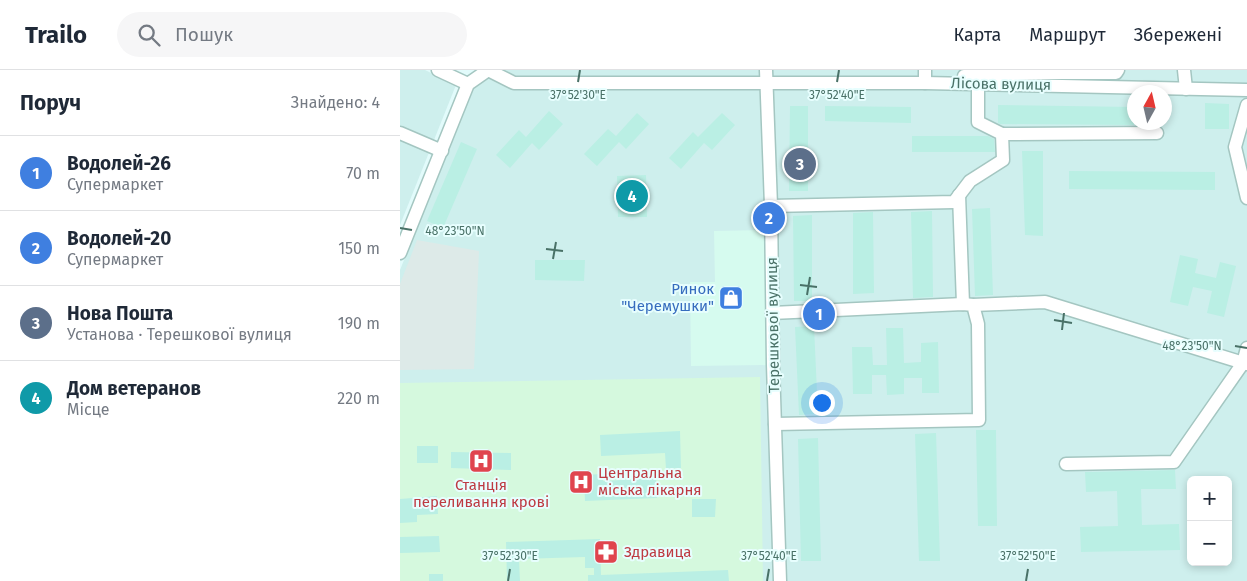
<!DOCTYPE html>
<html lang="uk">
<meta charset="utf-8">
<style>
body{margin:0;font-family:"Fira Sans",sans-serif;background:#f6f6f7;color:#1f2937}
.controls{position:absolute;right:15px;bottom:15px;display:grid;overflow:hidden;border-radius:8px;box-shadow:0 2px 8px #0003}
.controls button{width:45px;height:45px;display:grid;place-items:center;padding:0;border:0;border-bottom:1px solid #e0e1e3;background:#fff;color:#1f2937;font:25px sans-serif}
.compass{position:absolute;left:727px;top:15px;width:45px;height:45px;border-radius:50%;background:#fff;box-shadow:0 2px 8px #0003;rotate:8deg}
.you{position:absolute;left:421px;top:332px;width:18px;height:18px;margin:-12px;border:4px solid #fff;border-radius:50%;background:#1a73e8;box-shadow:0 0 0 8px #1a73e833}
.badge{display:grid;place-items:center;width:32px;height:32px;border-radius:50%;background:#7c3aed;color:#fff;font-size:16px;font-weight:700}
.pin{position:absolute;translate:-50% -50%;border:2px solid #fff;box-shadow:0 1px 5px #0006}
.list{margin:0;padding:0;list-style:none}
h2{display:flex;justify-content:space-between;align-items:center;height:65px;margin:0;padding:0 20px;font-size:21px}
h2 small{font-size:16px;font-weight:400;color:#747a83}
.list li{display:grid;grid-template-columns:32px 1fr auto;gap:15px;align-items:center;box-sizing:border-box;height:75px;padding:0 20px;border-top:1px solid #e0e1e3}
.list b{display:block;font-size:19px;white-space:nowrap}
.list p{margin:0;font-size:16px;white-space:nowrap;color:#747a83}
.list em{font-size:16px;font-style:normal;color:#747a83}
.icon{flex:none;width:28px;height:28px;fill:none;stroke:currentColor;stroke-width:2;stroke-linecap:round;stroke-linejoin:round}
.map{position:relative;flex:none;width:847px;height:511px;overflow:hidden}
header{display:flex;align-items:center;gap:30px;box-sizing:border-box;height:70px;padding:0 25px;background:#fff;border-bottom:1px solid #e0e1e3}
header strong{font-size:24px}
nav{display:flex;gap:28px;margin-inline-start:auto;font-size:18px}
.search{width:350px;height:45px;background:#f6f6f7;display:flex;align-items:center;gap:12px;box-sizing:border-box;padding:0 18px;border-radius:28px;color:#747a83;font-size:19px}
main{display:flex}
aside{flex:1;background:#fff}
.map>svg:first-child{display:block}
</style>
<header>
<strong>Trailo</strong>
<div class="search"><svg class="icon" aria-label="search" viewBox="0 0 24 24"><circle cx="10" cy="10" r="6"/><path d="M15 15l6 6"/></svg>Пошук</div>
<nav><a>Карта</a><a>Маршрут</a><a>Збережені</a></nav>
</header>
<main>
<aside>
<h2>Поруч<small>Знайдено: 4</small></h2>
<ul class="list">
<li><span class="badge" style="background:#3f7fe0">1</span><div><b>Водолей-26</b><p>Супермаркет</p></div><em>70 m</em></li>
<li><span class="badge" style="background:#3f7fe0">2</span><div><b>Водолей-20</b><p>Супермаркет</p></div><em>150 m</em></li>
<li><span class="badge" style="background:#5c6f8a">3</span><div><b>Нова Пошта</b><p>Установа · Терешкової вулиця</p></div><em>190 m</em></li>
<li><span class="badge" style="background:#0f9aa8">4</span><div><b>Дом ветеранов</b><p>Місце</p></div><em>220 m</em></li>
</ul>
</aside>
<div class="map">
<svg width="847" height="511" viewBox="0 0 847 511">
<rect width="100%" height="100%" fill="#e2fbfb"/>
<g fill="#ceefed" fill-rule="evenodd">
<polygon points="0,0 25,0 56,15 0,155"/>
<path d="M 89,0 L 847,0 L 847,511 L 0,511 L 0,200 L 77,7 ZM 734,22 L 764,22 L 764,52 L 734,52 ZM 791,410 L 828,410 L 828,492 L 791,492 Z"/>
</g>
<polygon fill="#d6fbef" points="371,160 373,295 291,296 290,212 315,212 314,161"/>
<polygon fill="#ddeae8" points="17,170 79,181 74,299 0,300 0,214"/>
<polygon fill="#d5f9de" points="360,307 363,511 0,511 0,313"/>
<g fill="#baefe4">
<polygon points="805,33 829,34 829,59 805,59"/>
<polygon points="598,35 734,37 734,55 600,54 598,53"/>
<polygon points="390,36 408,36 408,121 389,121"/>
<polygon points="425,36 511,37 511,53 425,51"/>
<polygon points="149,41 163,54 139,80 132,73 110,98 96,85 119,60 126,67"/>
<polygon points="237,43 249,54 226,79 219,72 197,96 184,84 208,59 216,66"/>
<polygon points="322,43 335,55 312,80 304,73 281,99 269,88 293,62 298,67"/>
<polygon points="512,66 588,66 594,69 595,82 512,82"/>
<polygon points="61,72 77,79 43,158 27,151"/>
<polygon points="622,81 643,81 643,166 625,165"/>
<polygon points="669,101 815,102 815,120 669,119"/>
<polygon points="246,105 247,147 218,147 217,106"/>
<polygon points="590,138 593,225 575,226 572,139"/>
<polygon points="532,141 533,227 513,228 511,142"/>
<polygon points="473,142 474,223 453,224 453,143"/>
<polygon points="412,145 412,231 394,231 393,146"/>
<polygon points="780,185 798,189 795,203 816,208 820,192 836,196 824,247 807,243 812,221 793,217 788,236 770,232"/>
<polygon points="135,190 185,190 184,211 135,210"/>
<polygon points="414,256 418,344 399,345 395,257"/>
<polygon points="486,258 503,258 504,293 521,292 521,273 538,272 539,323 522,323 522,308 504,308 504,324 487,325 486,305 472,305 472,324 453,324 452,277 472,277 473,295 487,295"/>
<polygon points="576,360 596,360 597,456 578,456"/>
<polygon points="280,361 281,398 266,399 265,383 201,386 200,365"/>
<polygon points="536,363 540,491 519,491 515,364"/>
<polygon points="418,368 421,491 401,491 398,369"/>
<rect x="17" y="376" width="21" height="17"/>
<polygon points="51,382 111,383 111,400 51,398"/>
<polygon points="775,400 776,419 741,419 742,455 779,454 780,480 681,482 680,457 718,456 717,421 686,422 685,402"/>
<polygon points="203,404 203,411 239,409 239,405 256,404 257,428 185,431 184,405"/>
<polygon points="37,426 38,444 17,445 17,452 0,453 0,429"/>
<polygon points="292,429 316,429 315,447 292,447"/>
<polygon points="39,466 40,482 0,483 0,467"/>
<polygon points="200,469 201,505 328,500 329,511 188,511 188,505 194,505 194,498 185,498 185,487 119,489 120,511 107,511 106,472"/>
<rect x="29" y="504" width="14" height="7"/>
</g>
<g fill="none" stroke-linecap="round" stroke-linejoin="round">
<defs>
<g id="minor">
<polyline points="38,0 68,14"/>
<polyline points="88,0 114,13 525,13 847,20"/>
<polyline points="366,0 371,136 373,295 380,511"/>
<polyline points="525,0 525,13"/>
<polyline points="784,0 786,19"/>
<polyline points="625,3 716,3 718,0"/>
<polyline points="564,6 625,3 627,0"/>
<polyline points="847,35 835,77 847,128"/>
<polyline points="0,63 42,81"/>
<polyline points="602,64 757,63"/>
<polyline points="559,125 563,234"/>
<polyline points="371,136 554,132 570,111 603,90 602,64 578,52 578,14"/>
<polyline points="0,183 68,14 88,0"/>
<polyline points="573,235 645,232 847,294"/>
<polyline points="372,243 563,234 573,235 578,254 579,350 375,354"/>
<polyline points="666,394 774,392 843,293 847,278"/>
</g>
</defs>
<use href="#minor" stroke="#a4c6c1" stroke-width="15"/>
<use href="#minor" stroke="#fff" stroke-width="12"/>
</g>
<path fill="none" stroke="#497167" stroke-width="2" d="M 178,12 L 180,0M 437,12 L 439,0M 0,158 L 12,160M 146,179 L 163,181M 153,189 L 156,172M 400,215 L 417,217M 407,225 L 410,207M 654,250 L 672,253M 662,260 L 664,243M 835,276 L 847,278M 108,511 L 110,499M 367,511 L 369,499M 626,511 L 628,499"/>
<defs>
<symbol id="shop-square" viewBox="-11 -11 22 22"><rect x="-9" y="-9" width="18" height="18" rx="4" fill="#3f7fe0" stroke="#e7fefe"/><path d="M-5-2.5h2.3a2.7 3.5 0 0 1 5.4 0H5L5.5 6h-11ZM-1.5-2.5h3a1.5 2.3 0 0 0-3 0Z" fill="#fff"/></symbol>
<symbol id="hospital-square" viewBox="-11 -11 22 22"><rect x="-9" y="-9" width="18" height="18" rx="4" fill="#e0444e" stroke="#e7fefe"/><path d="M-5-5h3v3.5h4V-5h3V5h-3V1.5h-4V5h-3Z" fill="#fff"/></symbol>
<symbol id="pharmacy-square" viewBox="-11 -11 22 22"><rect x="-9" y="-9" width="18" height="18" rx="4" fill="#e0444e" stroke="#e7fefe"/><path d="M-2-6h4v4h4v4h-4v4h-4v-4h-4v-4h4Z" fill="#fff"/></symbol>
</defs>
<g fill-rule="evenodd">
<use href="#shop-square" x="317" y="214" width="28" height="28"/>
<use href="#hospital-square" x="67" y="377" width="28" height="28"/>
<use href="#hospital-square" x="167" y="398" width="28" height="28"/>
<use href="#pharmacy-square" x="192" y="468" width="28" height="28"/>
</g>
<g text-anchor="middle" dominant-baseline="central" stroke-width="4" stroke-linejoin="round" paint-order="stroke">
<g font-size="15" fill="#497167" stroke="#e7fefe">
<text transform="translate(601 14) rotate(1)">Лісова вулиця</text>
<text transform="translate(373 255) rotate(-91)">Терешкової вулиця</text>
</g>
<g font-size="15" fill="#366cbe" stroke="#e7fefe" text-anchor="end">
<text x="314" y="219">Ринок<tspan x="314" dy="17">"Черемушки"</tspan></text>
</g>
<g font-size="15" fill="#be3a42" stroke="#e7fefe" text-anchor="start">
<text x="198" y="403">Центральна<tspan x="198" dy="17">міська лікарня</tspan></text>
<text x="81" y="415" text-anchor="middle">Станція<tspan x="81" dy="17">переливання крові</tspan></text>
<text x="224" y="482">Здравица</text>
</g>
</g>
<g font-size="12" text-anchor="middle" fill="#497167" stroke="#e7fefe" stroke-width="4" stroke-linejoin="round" paint-order="stroke">
<text x="178" y="29">37°52'30"E</text>
<text x="437" y="29">37°52'40"E</text>
<text x="55" y="165">48°23'50"N</text>
<text x="792" y="280">48°23'50"N</text>
<text x="110" y="490">37°52'30"E</text>
<text x="369" y="490">37°52'40"E</text>
<text x="628" y="490">37°52'50"E</text>
</g>
</svg>
<div class="controls">
<button>+</button>
<button>−</button>
</div>
<svg class="compass" viewBox="-18 -18 36 36"><path d="M0-13l5 13h-10z" fill="#e53935"/><path d="M0 13l5-13h-10z" fill="#747a83"/></svg>
<div class="you"></div>
<div class="pin badge" style="left:419px;top:244px;background:#3f7fe0">1</div>
<div class="pin badge" style="left:369px;top:148px;background:#3f7fe0">2</div>
<div class="pin badge" style="left:400px;top:94px;background:#5c6f8a">3</div>
<div class="pin badge" style="left:232px;top:126px;background:#0f9aa8">4</div>
</div>
</main>
